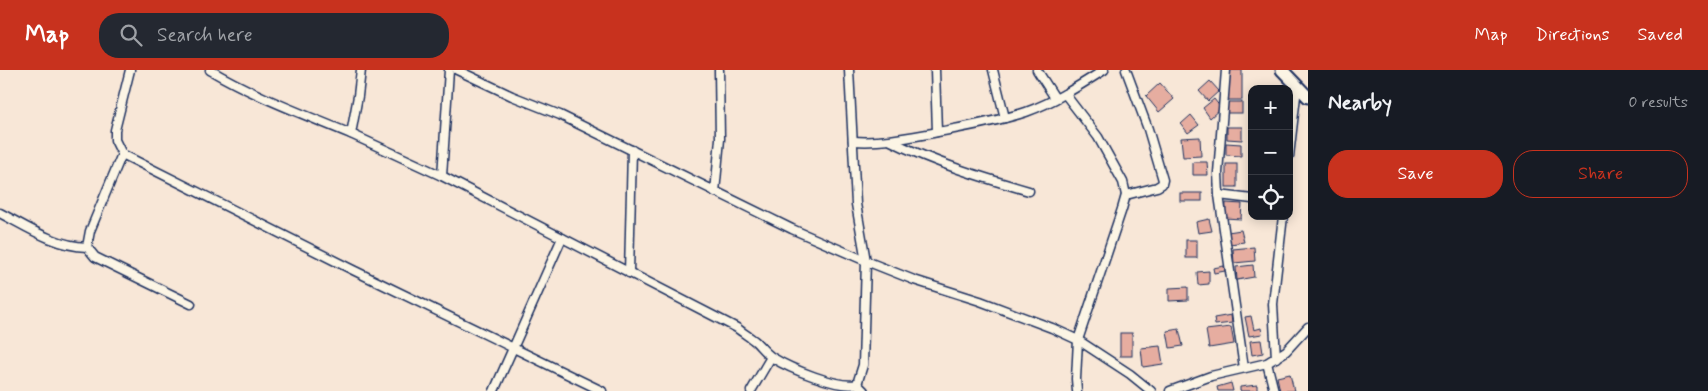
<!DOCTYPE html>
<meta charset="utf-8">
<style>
body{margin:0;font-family:Mynerve,sans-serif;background:#242831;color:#f1f3f6}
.controls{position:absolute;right:15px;top:15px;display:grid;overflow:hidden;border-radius:10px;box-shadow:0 2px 12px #0003}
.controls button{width:45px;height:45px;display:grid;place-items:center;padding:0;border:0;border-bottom:1px solid #363941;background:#171b24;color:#f1f3f6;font:25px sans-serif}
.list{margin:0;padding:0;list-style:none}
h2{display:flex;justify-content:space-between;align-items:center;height:65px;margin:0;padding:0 20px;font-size:21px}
h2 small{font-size:16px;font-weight:400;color:#9ea1a6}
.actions{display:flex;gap:10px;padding:15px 20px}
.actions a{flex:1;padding:11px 0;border:1px solid #c8321e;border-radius:20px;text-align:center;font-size:18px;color:#c8321e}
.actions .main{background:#c8321e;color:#fff}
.icon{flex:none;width:28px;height:28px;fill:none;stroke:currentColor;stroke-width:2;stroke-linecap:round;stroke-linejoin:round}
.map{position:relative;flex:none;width:1308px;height:321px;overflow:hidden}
header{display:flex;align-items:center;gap:30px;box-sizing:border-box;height:70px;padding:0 25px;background:#c8321e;color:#fff}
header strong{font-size:24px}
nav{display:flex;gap:28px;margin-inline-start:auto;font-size:18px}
.search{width:350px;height:45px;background:#242831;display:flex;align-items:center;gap:12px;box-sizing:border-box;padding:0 18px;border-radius:20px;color:#9ea1a6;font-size:19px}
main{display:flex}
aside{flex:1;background:#171b24}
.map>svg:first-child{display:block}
</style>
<header>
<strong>Map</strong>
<div class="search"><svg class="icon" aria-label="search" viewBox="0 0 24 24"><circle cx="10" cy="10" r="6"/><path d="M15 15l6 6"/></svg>Search here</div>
<nav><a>Map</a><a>Directions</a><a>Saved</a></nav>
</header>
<main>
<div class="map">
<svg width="1308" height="321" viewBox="0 0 1308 321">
<rect width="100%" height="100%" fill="#f8e7d7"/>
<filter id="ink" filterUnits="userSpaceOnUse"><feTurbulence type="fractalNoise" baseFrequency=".02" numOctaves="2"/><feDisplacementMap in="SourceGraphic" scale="10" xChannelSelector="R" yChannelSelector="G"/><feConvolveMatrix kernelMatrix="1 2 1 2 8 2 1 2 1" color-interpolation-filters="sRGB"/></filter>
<g filter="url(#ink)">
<g fill="#e6ada0" stroke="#1b2f5e">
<rect x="1228" y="0" width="14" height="30"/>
<polygon points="1210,11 1219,21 1208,31 1199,21"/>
<polygon points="1160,13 1174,29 1159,42 1146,26"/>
<polygon points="1214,29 1221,38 1210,48 1203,38"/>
<rect x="1227" y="32" width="15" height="11"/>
<polygon points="1191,45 1199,55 1188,63 1181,54"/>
<polygon points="1227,57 1242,57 1242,70 1227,69"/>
<polygon points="1200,67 1201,86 1183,87 1181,68"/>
<polygon points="1226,73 1241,74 1241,86 1226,85"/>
<polygon points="1193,92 1207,92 1208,105 1193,105"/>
<rect x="1226" y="94" width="11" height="23"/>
<rect x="1180" y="123" width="22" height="8"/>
<polygon points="1226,133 1242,134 1241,149 1225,148"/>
<polygon points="1209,149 1212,161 1198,163 1196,152"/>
<polygon points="1241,160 1244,172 1230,174 1228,162"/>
<rect x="1186" y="170" width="11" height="18"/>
<polygon points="1254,177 1255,191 1234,193 1233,179"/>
<polygon points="1253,195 1254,207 1237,210 1236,197"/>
<polygon points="1224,196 1225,201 1214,203 1213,198"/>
<polygon points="1209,201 1209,214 1198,215 1197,202"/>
<polygon points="1188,217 1188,230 1169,231 1169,218"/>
<polygon points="1231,245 1232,253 1215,255 1214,248"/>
<polygon points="1251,246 1254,260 1261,258 1262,264 1249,266 1245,247"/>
<polygon points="1231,257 1234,274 1209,278 1206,260"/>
<polygon points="1179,259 1183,276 1170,278 1167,261"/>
<rect x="1120" y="263" width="12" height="23"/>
<polygon points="1261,270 1263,283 1252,285 1250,271"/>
<polygon points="1160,276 1163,294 1143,297 1141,278"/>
<polygon points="1290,304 1294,321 1280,321 1277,307"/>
<polygon points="1231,313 1233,321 1218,321 1217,317"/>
<polygon points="1257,315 1257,321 1240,321 1240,317"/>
</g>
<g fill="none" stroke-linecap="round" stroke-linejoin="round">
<defs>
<g id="street">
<polyline points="130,0 115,60 115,70 122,84 353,200 602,321"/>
<path d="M 210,0 C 254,26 303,44 351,64 L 358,26 L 361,0"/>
<polyline points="457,0 512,26 560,45 792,159 866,191 914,210 980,231 1052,258 1078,270 1130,304 1151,321"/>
<polyline points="849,0 856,134 866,191 863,295 857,314"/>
<polyline points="935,0 937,62"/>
<polyline points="993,0 1005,48"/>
<polyline points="1037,0 1055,28"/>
<polyline points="1226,0 1218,103 1219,125 1244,298"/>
<polyline points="1065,24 1098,67 1123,112 1126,125 1122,139 1078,270 1076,309 1077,321"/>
<path d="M 351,64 L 442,106 L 737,258 C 743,263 750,267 756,272 C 761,277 766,284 773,288 C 789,298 839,319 857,314 L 864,321"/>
<path d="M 853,71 C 881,73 905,68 933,63 C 964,57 996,52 1026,42 C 1054,32 1079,16 1104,0"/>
<path d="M 891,71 C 935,93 981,107 1029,121"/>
<polyline points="122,84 90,161 87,177 95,187 191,234"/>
<polyline points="1289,86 1297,17"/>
<polyline points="442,106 449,0"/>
<polyline points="715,122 720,69 719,0"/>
<polyline points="1126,125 1157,117 1162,114 1163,110 1148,59 1126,0"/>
<polyline points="1219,125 1252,129"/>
<path d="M 0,143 C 27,157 55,176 87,177"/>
<polyline points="629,203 632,80"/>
<polyline points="1276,288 1273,234 1283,146"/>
<polyline points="1267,293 1274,321"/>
<polyline points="494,321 562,168"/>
<polyline points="751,321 771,287"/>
<polyline points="1170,321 1211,306 1267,293 1286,281 1308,257"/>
</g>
<polyline id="secondary" points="1282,0 1308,27"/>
</defs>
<use href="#street" stroke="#1b2f5e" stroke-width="11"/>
<use href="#secondary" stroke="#1b2f5e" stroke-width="15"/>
<use href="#street" stroke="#fcf5e5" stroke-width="8"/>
<use href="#secondary" stroke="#fcf5e5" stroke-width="11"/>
</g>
</g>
</svg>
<div class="controls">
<button>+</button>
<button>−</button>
<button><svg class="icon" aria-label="locate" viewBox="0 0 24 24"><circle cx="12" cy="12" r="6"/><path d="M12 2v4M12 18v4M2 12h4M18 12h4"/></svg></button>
</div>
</div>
<aside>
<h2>Nearby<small>0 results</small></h2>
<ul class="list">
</ul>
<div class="actions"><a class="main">Save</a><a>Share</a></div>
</aside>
</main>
